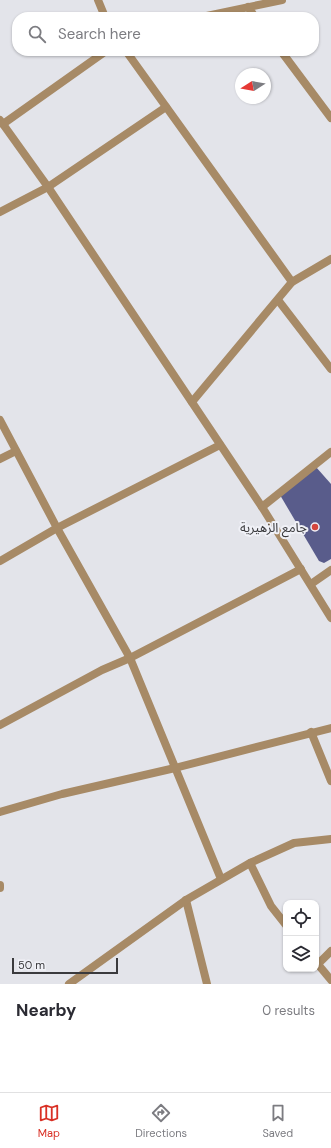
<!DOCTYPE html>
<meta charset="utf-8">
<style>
body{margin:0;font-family:"DM Sans","Noto Sans Arabic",sans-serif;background:#f2f2f3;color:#2b2b33}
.controls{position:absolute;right:12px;bottom:12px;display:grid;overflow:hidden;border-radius:8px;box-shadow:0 1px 3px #0004}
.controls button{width:36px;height:36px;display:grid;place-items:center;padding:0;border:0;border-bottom:1px solid #e1e1e2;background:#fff;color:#2b2b33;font:20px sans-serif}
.compass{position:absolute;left:235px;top:68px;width:36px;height:36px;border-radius:50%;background:#fff;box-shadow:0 1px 3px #0004;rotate:259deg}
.scale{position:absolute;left:12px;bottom:10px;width:106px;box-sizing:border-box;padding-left:4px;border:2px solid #3a3a3d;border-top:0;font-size:11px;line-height:14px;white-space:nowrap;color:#3a3a3d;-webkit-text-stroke:3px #f0f1f7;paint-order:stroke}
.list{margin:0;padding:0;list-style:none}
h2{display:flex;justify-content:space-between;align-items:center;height:52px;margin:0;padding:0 16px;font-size:17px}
h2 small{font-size:13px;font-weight:400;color:#7c7c81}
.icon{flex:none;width:22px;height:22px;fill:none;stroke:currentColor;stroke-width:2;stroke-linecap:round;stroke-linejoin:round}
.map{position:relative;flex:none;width:331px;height:984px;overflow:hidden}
.search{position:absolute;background:#fff;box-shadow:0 1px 3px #0004;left:12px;right:12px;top:12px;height:44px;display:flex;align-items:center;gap:10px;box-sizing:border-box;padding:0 14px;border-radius:16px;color:#7c7c81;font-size:15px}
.sheet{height:108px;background:#fff}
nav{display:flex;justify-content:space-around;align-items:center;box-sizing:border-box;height:56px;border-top:1px solid #e1e1e2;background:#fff;font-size:11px;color:#7c7c81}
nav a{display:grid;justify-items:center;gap:2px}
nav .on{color:#d93025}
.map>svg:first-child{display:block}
</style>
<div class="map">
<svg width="331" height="984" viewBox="0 0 331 984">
<rect width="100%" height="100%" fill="#e3e4ea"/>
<polygon fill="#595c8b" points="316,467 331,484 331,559 324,563 319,561 280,495"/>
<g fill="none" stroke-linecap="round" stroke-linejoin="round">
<g stroke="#a78a66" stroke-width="8">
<polyline points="98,0 105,17"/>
<polyline points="248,7 255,17"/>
<polyline points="202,17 282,0"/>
<polyline points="126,51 292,282"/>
<polyline points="281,51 331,118"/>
<polyline points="0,120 48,187 262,507 331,618"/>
<polyline points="3,124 106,51"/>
<polyline points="0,212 48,187 166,107"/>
<polyline points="278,300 331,369"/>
<polyline points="192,402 292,282 331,259"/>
<polyline points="0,420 57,528 130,658 221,879"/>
<polyline points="0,459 16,451"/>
<polyline points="262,507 331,452"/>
<polyline points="0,561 57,528 220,445"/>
<polyline points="311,584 331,570"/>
<polyline points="0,725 102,670 130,658 301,569"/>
<polyline points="311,732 331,781"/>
<polyline points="0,812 62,794 175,768 331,728"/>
<polyline points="250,863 271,906 286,925"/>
<polyline points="0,885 0,888"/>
<polyline points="186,900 207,984"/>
<polyline points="316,962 331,980"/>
<polyline points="318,964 331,951"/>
<polyline points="69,984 186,900 250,863 294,843 331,839"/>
</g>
</g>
<circle fill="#d4463e" stroke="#f0f1f7" stroke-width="1.5" cx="315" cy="527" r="4"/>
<g text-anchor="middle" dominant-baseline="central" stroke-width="4" stroke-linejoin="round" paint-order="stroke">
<g font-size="13" fill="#3a3a3d" stroke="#f0f1f7" text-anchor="end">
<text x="307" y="527">جامع الزهيرية</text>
</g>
</g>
</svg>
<div class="controls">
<button><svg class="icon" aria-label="locate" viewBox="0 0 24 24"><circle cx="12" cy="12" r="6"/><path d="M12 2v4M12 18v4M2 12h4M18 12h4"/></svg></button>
<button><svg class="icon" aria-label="layers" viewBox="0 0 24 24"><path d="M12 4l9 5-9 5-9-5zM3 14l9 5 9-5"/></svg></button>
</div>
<svg class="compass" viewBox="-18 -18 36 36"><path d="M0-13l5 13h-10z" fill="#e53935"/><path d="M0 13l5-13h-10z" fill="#7c7c81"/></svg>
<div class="scale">50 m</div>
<div class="search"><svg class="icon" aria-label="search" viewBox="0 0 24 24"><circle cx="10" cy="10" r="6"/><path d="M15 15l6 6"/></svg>Search here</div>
</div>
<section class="sheet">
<h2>Nearby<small>0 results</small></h2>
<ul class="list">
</ul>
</section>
<nav>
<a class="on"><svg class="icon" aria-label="map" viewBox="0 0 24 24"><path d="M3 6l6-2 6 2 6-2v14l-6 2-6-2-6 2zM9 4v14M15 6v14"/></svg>Map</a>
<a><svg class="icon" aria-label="directions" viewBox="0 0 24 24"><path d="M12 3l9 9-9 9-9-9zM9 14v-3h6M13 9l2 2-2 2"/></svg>Directions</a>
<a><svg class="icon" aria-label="saved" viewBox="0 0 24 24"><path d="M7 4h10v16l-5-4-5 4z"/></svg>Saved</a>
</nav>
